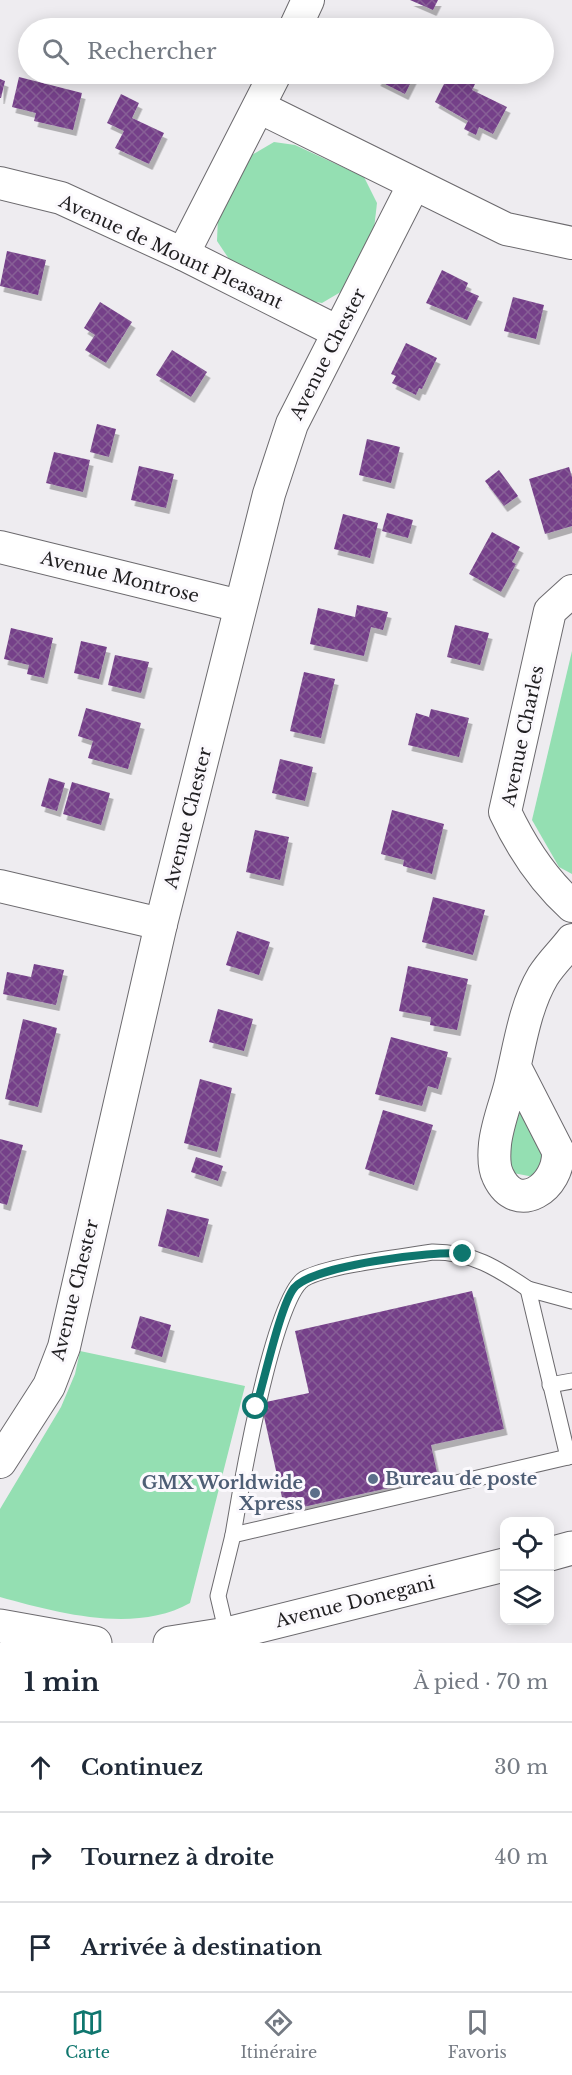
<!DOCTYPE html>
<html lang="fr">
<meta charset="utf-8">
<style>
body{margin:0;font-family:"Libre Baskerville",serif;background:#f2f2f3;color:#1f2937}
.controls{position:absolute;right:18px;bottom:18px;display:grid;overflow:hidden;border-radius:12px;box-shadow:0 3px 15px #0003}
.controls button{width:54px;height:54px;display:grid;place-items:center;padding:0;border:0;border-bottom:2px solid #e0e1e3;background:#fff;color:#1f2937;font:30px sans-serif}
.stop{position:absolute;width:18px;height:18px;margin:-14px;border:4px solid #0f766e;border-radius:50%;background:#fff}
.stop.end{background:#0f766e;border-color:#fff;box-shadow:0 2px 6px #0008}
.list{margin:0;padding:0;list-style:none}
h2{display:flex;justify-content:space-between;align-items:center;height:78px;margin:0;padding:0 24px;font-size:26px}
h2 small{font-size:20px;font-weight:400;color:#747a83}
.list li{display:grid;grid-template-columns:39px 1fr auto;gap:18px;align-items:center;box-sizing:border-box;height:90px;padding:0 24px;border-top:2px solid #e0e1e3}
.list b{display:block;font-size:22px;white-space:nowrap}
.list em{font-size:20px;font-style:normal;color:#747a83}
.icon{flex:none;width:33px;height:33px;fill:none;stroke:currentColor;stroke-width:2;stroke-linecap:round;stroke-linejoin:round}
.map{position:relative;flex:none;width:572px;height:1643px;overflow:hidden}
.search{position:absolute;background:#fff;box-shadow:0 3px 15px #0003;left:18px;right:18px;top:18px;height:66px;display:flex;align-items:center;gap:15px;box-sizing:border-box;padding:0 21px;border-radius:33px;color:#747a83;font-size:22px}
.sheet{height:348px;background:#fff}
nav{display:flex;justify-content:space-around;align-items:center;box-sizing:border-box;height:84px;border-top:2px solid #e0e1e3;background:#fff;font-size:16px;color:#747a83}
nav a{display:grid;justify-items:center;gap:3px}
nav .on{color:#0f766e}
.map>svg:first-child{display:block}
</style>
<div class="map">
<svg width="572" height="1643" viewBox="0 0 572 1643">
<defs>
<pattern id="building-cross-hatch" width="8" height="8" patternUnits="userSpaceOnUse" patternTransform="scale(1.5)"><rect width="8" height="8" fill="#754089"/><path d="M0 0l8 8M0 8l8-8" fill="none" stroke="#875f96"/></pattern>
<filter id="shadow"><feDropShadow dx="3.5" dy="6" stdDeviation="0" flood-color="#0004"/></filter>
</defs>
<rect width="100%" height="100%" fill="#eeecf0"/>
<g fill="#94dfb2">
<polygon points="274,142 295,145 364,177 377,203 374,229 344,290 322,303 298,299 233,265 217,241 218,216 250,156"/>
<polygon points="572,651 572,874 559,867 532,820"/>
<polygon points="521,1110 549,1154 534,1177 513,1173 506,1156 516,1111"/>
<path d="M 80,1351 L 245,1386 L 190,1603 C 135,1634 58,1613 0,1597 L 0,1509 L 61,1407 L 75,1374 Z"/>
</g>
<g fill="url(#building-cross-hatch)" filter="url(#shadow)">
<polygon points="410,0 438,0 433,10"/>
<polygon points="436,22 450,28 433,28"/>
<polygon points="380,74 415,74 405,94 377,80"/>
<polygon points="449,74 475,84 472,90 507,107 493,134 479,127 476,135 464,129 468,121 435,102"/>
<polygon points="19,77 82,93 73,130 34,121 36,113 12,107"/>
<polygon points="0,79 5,81 1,98 0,98"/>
<polygon points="121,94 139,103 132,118 164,133 149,164 115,148 124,131 107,123"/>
<polygon points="7,251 46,260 38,295 0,286"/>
<polygon points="442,270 468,283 465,290 479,296 467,320 426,303"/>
<polygon points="513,297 544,305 536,339 504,331"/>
<polygon points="100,302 132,322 106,363 85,350 95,335 84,328"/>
<polygon points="406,343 437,358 422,389 419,388 416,395 392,383 396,376 391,374"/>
<polygon points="172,350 207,372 191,397 156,375"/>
<polygon points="97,424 116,429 109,457 90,452"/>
<polygon points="367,439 400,447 391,483 359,475"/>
<polygon points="54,452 90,460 83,492 46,483"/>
<polygon points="139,466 174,474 166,508 131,500"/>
<polygon points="569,467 572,477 572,526 545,534 529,479"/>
<polygon points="499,470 518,496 504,506 485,481"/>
<polygon points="387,513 413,520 408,538 382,531"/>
<polygon points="343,514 378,523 370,558 334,549"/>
<polygon points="492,532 520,547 512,562 516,564 501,592 469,574"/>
<polygon points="357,605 388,612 383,630 371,627 364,656 310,644 318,608 355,617"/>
<polygon points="455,625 489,633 480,665 447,657"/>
<polygon points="11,628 53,638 44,678 27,674 29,665 4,659"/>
<polygon points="81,641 107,647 99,679 74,673"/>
<polygon points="115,655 149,662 141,693 108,685"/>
<polygon points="304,672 335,679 321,738 290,731"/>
<polygon points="86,708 141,723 128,769 88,758 93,741 78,736"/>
<polygon points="431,709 469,718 459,757 408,745 416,713 429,717"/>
<polygon points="280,759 313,767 305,801 272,793"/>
<polygon points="49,778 65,783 57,811 41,806"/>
<polygon points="72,782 110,793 101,825 63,814"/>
<polygon points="392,810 444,824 432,874 403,866 404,860 381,854"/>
<polygon points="255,830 289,837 280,880 246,872"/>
<polygon points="433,897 485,910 473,955 422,942"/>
<polygon points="237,931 270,942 259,975 226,965"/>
<polygon points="34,964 64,970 56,1005 3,994 7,972 31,977"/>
<polygon points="408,966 468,979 457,1030 430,1025 431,1017 399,1011"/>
<polygon points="218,1009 253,1019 244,1051 209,1042"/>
<polygon points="23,1019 57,1028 38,1107 5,1099"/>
<polygon points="391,1037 448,1052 438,1089 428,1086 422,1106 375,1094"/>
<polygon points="200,1079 232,1088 217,1152 184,1143"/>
<polygon points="383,1110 433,1125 414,1185 365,1169"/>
<polygon points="0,1139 23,1145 7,1205 0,1203"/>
<polygon points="196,1157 223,1166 218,1181 191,1172"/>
<polygon points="167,1209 209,1219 199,1257 158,1246"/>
<polygon points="472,1291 504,1429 431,1445 438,1477 285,1511 261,1403 309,1393 295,1331"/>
<polygon points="140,1316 171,1325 162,1357 131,1348"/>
</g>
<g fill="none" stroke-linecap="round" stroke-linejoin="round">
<defs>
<g id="service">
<polyline points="550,1385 572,1381"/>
<polyline points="568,1457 528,1289 572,1301"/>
<path d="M 233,1535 C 240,1492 273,1298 304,1279 C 328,1265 403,1257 433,1252 C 472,1252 497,1268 528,1289"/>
<polyline points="227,1634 218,1596 233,1535 572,1456"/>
</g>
<g id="minor">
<polyline points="295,28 308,0"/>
<polyline points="259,107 506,229 572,243"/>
<polyline points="0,183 61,198 183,254 338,332"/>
<polyline points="183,254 275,74"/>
<polyline points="0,547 240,606"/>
<path d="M 572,591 L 550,611 L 505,812 C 522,848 542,879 572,906"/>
<polyline points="0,886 161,924"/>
<path d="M 515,1067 L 558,1151 C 560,1187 517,1217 498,1176 C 494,1168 494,1154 495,1144 C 497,1125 505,1105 510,1086 C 519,1050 524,1008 543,976 C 551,963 563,952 572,940"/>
<polyline points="0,1462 49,1386 64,1347 161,924 269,494 292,424 414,184"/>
</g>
<g id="secondary">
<polyline points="550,1554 572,1548"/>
<polyline points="0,1626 95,1643"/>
<polyline points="170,1643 227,1634 504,1565"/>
</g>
</defs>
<use href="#service" stroke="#6c6a6e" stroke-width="17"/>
<use href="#minor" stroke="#6c6a6e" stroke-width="34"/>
<use href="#secondary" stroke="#6c6a6e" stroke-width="35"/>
<use href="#service" stroke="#fff" stroke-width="15"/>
<use href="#minor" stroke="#fff" stroke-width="32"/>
<use href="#secondary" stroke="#fff" stroke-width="33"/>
</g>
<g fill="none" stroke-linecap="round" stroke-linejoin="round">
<path stroke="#0f766e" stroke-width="8" d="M 256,1407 C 264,1382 280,1306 294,1288 C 311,1266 434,1250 463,1254"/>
</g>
<g fill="#5c6f8a" stroke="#fbf9fd" stroke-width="2">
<circle cx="373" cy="1479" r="6"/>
<circle cx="315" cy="1493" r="6"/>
</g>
<g text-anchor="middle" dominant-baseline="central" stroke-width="6" stroke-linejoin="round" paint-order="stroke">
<g font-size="18" fill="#201f21" stroke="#fbf9fd">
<text transform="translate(171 252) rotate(25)">Avenue de Mount Pleasant</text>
<text transform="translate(328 354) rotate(-63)">Avenue Chester</text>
<text transform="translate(120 577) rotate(14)">Avenue Montrose</text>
<text transform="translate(523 736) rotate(-78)">Avenue Charles</text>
<text transform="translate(188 818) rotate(-76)">Avenue Chester</text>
<text transform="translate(75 1290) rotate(-76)">Avenue Chester</text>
<text transform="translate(355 1602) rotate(-14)">Avenue Donegani</text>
</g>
<g font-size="18" font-weight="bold" fill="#4e5e75" stroke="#fbf9fd" text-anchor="start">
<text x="385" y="1479">Bureau de poste</text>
<text x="303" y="1483" text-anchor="end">GMX Worldwide<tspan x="303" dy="21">Xpress</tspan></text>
</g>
</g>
</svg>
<div class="controls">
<button><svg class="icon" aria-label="locate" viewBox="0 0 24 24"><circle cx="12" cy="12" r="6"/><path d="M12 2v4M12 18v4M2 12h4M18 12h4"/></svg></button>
<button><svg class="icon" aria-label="layers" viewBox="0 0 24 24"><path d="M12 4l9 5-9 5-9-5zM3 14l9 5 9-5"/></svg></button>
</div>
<div class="stop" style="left:256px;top:1407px"></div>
<div class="stop end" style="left:463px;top:1254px"></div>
<div class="search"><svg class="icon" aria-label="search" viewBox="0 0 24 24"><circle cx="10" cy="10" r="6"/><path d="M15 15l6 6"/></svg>Rechercher</div>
</div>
<section class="sheet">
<h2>1 min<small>À pied · 70 m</small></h2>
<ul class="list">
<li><svg class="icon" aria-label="ahead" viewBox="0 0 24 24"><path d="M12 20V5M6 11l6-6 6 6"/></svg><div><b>Continuez</b></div><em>30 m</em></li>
<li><svg class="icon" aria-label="right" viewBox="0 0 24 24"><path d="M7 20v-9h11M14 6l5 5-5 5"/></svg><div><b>Tournez à droite</b></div><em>40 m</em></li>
<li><svg class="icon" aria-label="arrive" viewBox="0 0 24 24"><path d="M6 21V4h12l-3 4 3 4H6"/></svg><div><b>Arrivée à destination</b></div></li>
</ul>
</section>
<nav>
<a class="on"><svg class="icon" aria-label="map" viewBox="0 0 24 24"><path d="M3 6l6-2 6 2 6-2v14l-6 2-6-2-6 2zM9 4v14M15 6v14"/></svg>Carte</a>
<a><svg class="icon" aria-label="directions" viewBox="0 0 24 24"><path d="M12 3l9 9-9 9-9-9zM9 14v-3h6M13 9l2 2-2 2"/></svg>Itinéraire</a>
<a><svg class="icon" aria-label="saved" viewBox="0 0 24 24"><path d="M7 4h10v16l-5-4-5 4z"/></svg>Favoris</a>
</nav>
